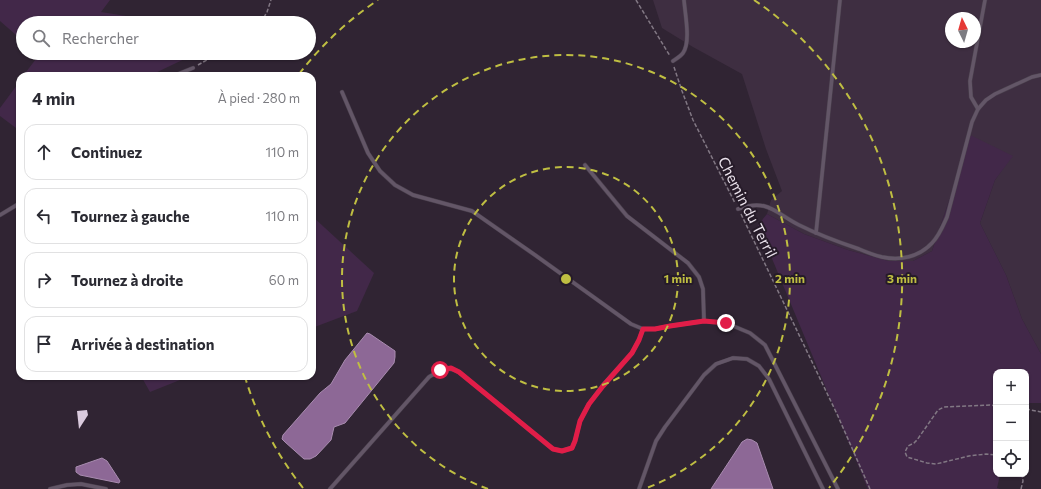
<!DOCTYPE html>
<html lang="fr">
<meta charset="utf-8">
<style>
body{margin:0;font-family:Commissioner,sans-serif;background:#f7f7f7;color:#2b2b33}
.controls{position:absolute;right:12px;bottom:12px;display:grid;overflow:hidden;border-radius:8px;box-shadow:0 1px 3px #0004}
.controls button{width:36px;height:36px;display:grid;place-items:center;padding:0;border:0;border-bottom:1px solid #e1e1e2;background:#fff;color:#2b2b33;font:20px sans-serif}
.compass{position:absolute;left:945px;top:12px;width:36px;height:36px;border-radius:50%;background:#fff;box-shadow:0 1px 3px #0004;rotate:355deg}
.stop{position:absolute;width:12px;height:12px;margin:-9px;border:3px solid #e11d48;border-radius:50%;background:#fff}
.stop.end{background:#e11d48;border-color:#fff;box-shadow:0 1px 4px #0008}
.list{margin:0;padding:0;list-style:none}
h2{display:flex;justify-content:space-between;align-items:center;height:52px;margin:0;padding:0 16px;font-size:17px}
h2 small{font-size:13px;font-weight:400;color:#7c7c81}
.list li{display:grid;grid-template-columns:26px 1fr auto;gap:12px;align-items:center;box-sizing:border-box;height:56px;margin:0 8px 8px;padding:0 8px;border:1px solid #e1e1e2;border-radius:12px}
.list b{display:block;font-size:15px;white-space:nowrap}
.list em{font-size:13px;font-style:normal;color:#7c7c81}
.icon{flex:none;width:22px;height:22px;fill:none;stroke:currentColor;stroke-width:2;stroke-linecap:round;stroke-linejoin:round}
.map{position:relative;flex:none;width:1041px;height:489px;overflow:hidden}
.search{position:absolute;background:#fff;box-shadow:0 1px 3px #0004;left:16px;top:16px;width:300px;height:44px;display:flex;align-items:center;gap:10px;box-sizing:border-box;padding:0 14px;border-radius:22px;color:#7c7c81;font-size:15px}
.panel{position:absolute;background:#fff;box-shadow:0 1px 3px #0004;left:16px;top:72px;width:300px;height:308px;border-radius:12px}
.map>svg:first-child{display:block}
</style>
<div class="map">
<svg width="1041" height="489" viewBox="0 0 1041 489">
<rect width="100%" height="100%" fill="#302433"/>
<path fill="#3e2e41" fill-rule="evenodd" d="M 653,0 L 1041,0 L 1041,354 L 1022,319 L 1006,275 L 980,223 L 995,180 L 1012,156 L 953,189 L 932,251 L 913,261 L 889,261 L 848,250 L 804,234 L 767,214 L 771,200 L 782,191 L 766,149 L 742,74 L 693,47 L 662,28 ZM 951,18 L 975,18 L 975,42 L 951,42 Z"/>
<g fill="#422849">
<polygon points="0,0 110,0 101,12 170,23 23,23 23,41 0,21"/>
<polygon points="38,53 197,53 149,76 23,76 39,55"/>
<polygon points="20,81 20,131 0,116 0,108"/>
<polygon points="970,135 1013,156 995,180 980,223 1006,275 1022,319 1041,354 1041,403 1026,403 1026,372 996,372 996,474 1024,474 1023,478 1000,475 997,488 1000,489 868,489 758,225 767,214 804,234 848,250 889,261 913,261 932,251 953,189"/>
<polygon points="312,216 374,273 357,311 312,328"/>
<polygon points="141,376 190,376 150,392"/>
</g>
<g fill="#8d6896" stroke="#a98cb0">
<polygon points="367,333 370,334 395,351 395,357 394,363 345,423 334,427 331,440 316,456 310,459 304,459 285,442 282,439 283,435 320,393 331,384 345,360"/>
<polygon points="747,439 752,440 757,443 773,489 711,489 742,442"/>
<polygon points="102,458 107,461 120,481 119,483 80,475 76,472 76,467"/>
</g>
<polygon fill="#dacbde" points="87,410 88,415 79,429 77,411"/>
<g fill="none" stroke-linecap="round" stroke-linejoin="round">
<defs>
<g id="service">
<path d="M 673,61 C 676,59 681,56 683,53 C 691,42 685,14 684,0"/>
<polyline points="173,76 193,68"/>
<polyline points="342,92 368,153 380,171 395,185 413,195 472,211 535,255 631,324 643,329 655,329 670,326 704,321 726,323 750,333 765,345 838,489"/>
<polyline points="978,109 971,97 970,81 985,0"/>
<polyline points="585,165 627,216 688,263 699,277 703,289 704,321"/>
<path d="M 738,209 C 768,198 775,213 799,225 C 819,235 838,242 859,249 C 866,252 874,255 882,257 C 900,261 919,257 932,243 C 939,236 943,226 947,217 L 972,122 L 978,109 L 986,100 L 995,94 L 1032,77 L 1041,75"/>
<polyline points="0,215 20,203"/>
<polyline points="816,233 840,0"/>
<polyline points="50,489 67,485 81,484 106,489"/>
<path d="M 330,489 L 429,377 C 441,370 446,365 459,372 L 553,449 L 562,451 L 572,448 L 575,441 L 580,421 L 589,404 L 603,385 L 632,353 L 639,340 L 643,329"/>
<polyline points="639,489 656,441 665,427 704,375 716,364 733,358 747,359 759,366 769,379 823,489"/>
</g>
</defs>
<use href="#service" stroke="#4a404d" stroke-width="4.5"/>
<g stroke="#827884" stroke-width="1.5" stroke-dasharray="4 2" stroke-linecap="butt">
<polyline points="636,0 670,56"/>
<polyline points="261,23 267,12 271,0"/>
<polyline points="198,65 219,53"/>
<polyline points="674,67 682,91 693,120 735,203"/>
<polyline points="741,214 837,414 870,489"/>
<polyline points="996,406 990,405 944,407 938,410 917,440 914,443 908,446 905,452 907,457 927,463 936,464 969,456 986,454 996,455"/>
<polyline points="1026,409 1041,412"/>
<polyline points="1021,489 1023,481 1022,474"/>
</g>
<use href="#service" stroke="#635667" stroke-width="3.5"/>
</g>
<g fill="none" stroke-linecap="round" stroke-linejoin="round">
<polyline stroke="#e11d48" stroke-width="5" points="440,370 451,368 459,372 553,449 562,451 572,448 575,441 580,421 589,404 603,386 632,353 639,340 643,329 655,329 670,326 704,321 726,323"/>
</g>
<g fill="none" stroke="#bfbe42" stroke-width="2" stroke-dasharray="7 5">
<circle cx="566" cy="279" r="112"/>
<path d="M488 489A224 224 0 1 1 644 489"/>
<path d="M303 488A336 336 0 0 1 245 377M299 74A336 336 0 0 1 378 0M754 0A336 336 0 0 1 829 488"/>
</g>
<g text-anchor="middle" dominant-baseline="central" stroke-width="4" stroke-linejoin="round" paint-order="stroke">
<g font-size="15" fill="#e9e1eb" stroke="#261b29">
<text transform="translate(748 207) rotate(63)">Chemin du Terril</text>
</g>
</g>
<circle cx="566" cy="279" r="6" fill="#bfbe42" stroke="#261b29" stroke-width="2"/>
<g font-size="12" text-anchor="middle" font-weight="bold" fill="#bfbe42" stroke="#261b29" stroke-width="4" stroke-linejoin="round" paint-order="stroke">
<text x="678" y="283">1 min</text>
<text x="790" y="283">2 min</text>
<text x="902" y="283">3 min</text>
</g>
</svg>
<div class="controls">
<button>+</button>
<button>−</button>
<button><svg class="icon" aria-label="locate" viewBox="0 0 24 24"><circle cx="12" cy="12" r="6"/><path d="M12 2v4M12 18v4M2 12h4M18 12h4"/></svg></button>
</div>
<svg class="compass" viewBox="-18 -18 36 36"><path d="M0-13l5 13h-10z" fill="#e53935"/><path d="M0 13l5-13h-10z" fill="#7c7c81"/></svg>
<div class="stop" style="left:440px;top:370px"></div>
<div class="stop end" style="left:726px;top:323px"></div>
<div class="search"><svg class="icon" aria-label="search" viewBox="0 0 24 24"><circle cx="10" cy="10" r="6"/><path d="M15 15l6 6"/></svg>Rechercher</div>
<section class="panel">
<h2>4 min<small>À pied · 280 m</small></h2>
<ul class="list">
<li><svg class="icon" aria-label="ahead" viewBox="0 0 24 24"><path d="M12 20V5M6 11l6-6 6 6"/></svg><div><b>Continuez</b></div><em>110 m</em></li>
<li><svg class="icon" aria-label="left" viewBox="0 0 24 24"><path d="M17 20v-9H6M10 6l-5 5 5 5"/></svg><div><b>Tournez à gauche</b></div><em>110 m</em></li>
<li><svg class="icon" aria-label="right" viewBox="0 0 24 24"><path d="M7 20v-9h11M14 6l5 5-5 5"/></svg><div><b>Tournez à droite</b></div><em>60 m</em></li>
<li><svg class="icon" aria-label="arrive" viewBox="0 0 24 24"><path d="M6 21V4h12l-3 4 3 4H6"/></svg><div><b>Arrivée à destination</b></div></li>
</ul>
</section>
</div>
